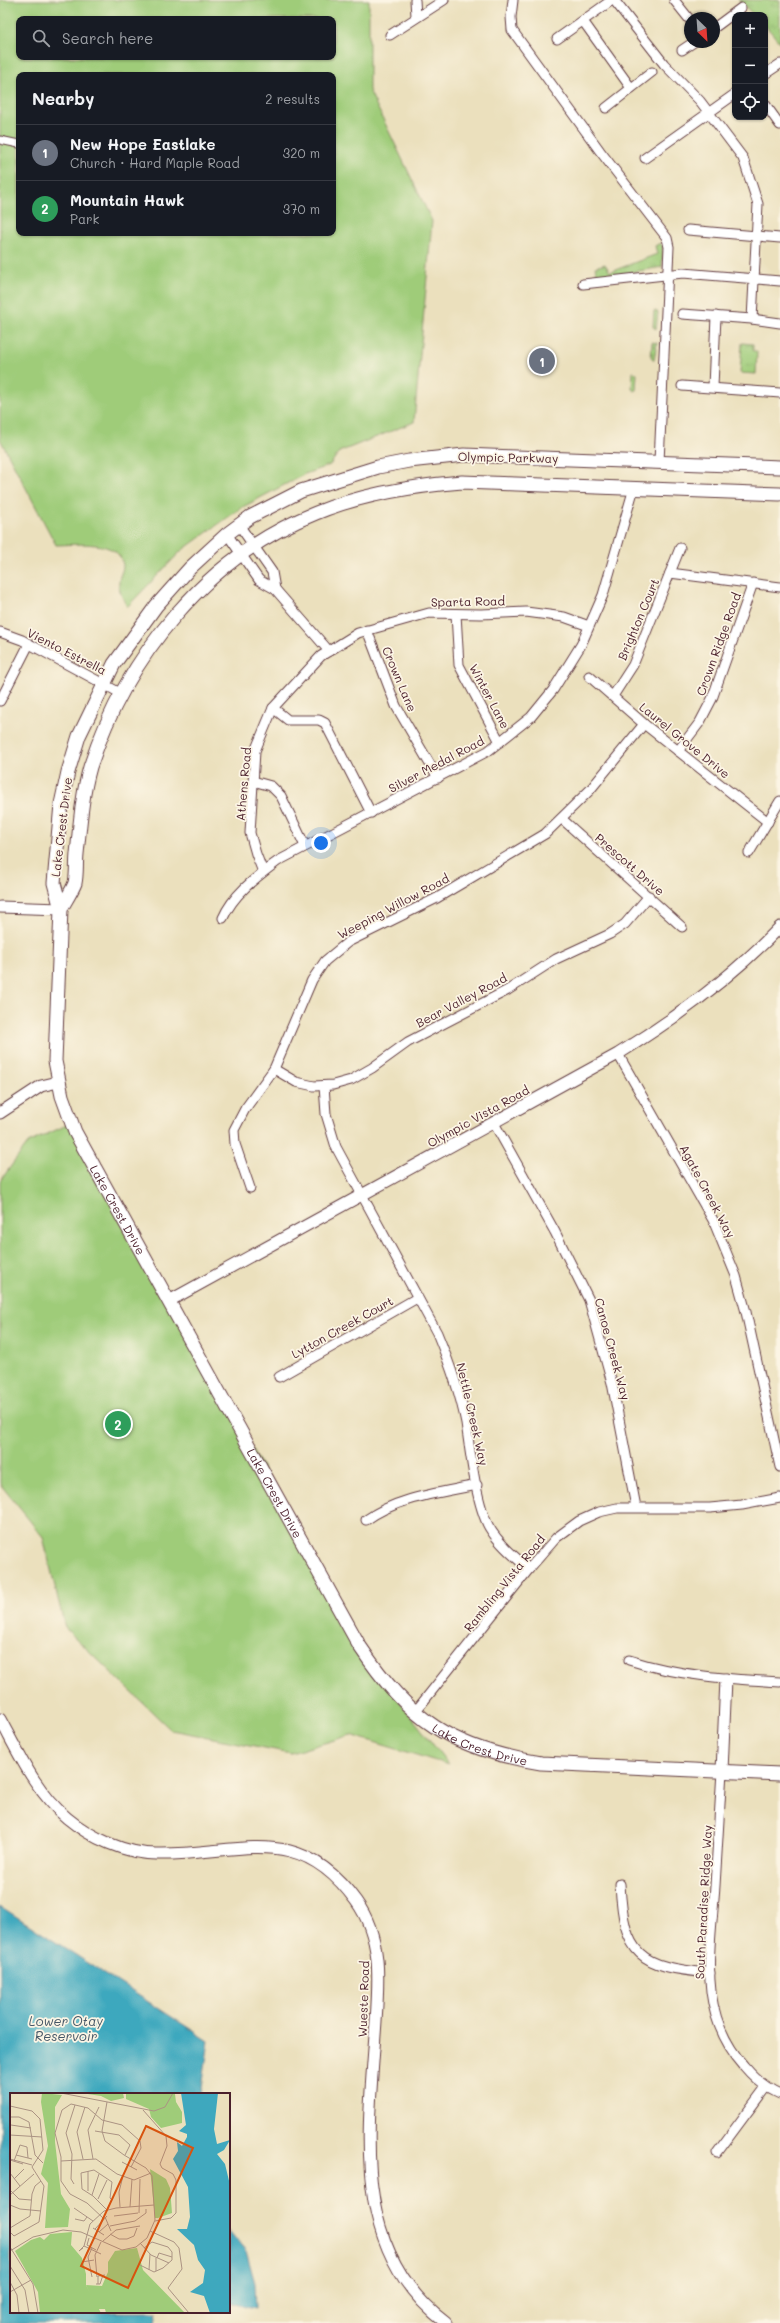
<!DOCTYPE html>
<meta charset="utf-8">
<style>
body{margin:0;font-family:Mali,sans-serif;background:#20242c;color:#f1f3f6}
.controls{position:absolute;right:12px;top:12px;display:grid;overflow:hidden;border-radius:8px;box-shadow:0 1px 3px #0004}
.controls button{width:36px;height:36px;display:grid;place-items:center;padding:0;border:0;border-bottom:1px solid #363941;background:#171b24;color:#f1f3f6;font:20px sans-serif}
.compass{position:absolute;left:684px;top:12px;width:36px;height:36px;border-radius:50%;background:#171b24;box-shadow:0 1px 3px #0004;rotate:155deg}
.you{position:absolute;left:321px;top:843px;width:14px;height:14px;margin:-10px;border:3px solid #fff;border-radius:50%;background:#1a73e8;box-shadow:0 0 0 6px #1a73e833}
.badge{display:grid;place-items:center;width:26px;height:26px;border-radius:50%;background:#d93025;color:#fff;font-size:13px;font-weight:700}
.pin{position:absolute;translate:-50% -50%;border:2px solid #fff;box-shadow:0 1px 4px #0006}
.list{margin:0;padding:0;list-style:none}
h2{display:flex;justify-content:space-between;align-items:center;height:52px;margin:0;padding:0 16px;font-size:17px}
h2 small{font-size:13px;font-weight:400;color:#9ea1a6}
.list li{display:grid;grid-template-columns:26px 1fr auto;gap:12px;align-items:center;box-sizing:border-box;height:56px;padding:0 16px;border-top:1px solid #363941}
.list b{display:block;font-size:15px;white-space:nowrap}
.list p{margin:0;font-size:13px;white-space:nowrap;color:#9ea1a6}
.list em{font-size:13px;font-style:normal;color:#9ea1a6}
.icon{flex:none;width:22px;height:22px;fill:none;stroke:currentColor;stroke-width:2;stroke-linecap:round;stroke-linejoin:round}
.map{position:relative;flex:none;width:780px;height:2323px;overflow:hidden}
.search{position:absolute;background:#171b24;box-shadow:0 1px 3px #0004;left:16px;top:16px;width:320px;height:44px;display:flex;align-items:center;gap:10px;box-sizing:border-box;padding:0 14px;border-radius:8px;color:#9ea1a6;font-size:15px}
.panel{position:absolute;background:#171b24;box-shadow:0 1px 3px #0004;left:16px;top:72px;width:320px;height:164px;border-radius:8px}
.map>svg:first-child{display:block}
</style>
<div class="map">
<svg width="780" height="2323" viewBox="0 0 780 2323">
<defs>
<pattern id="grass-tufts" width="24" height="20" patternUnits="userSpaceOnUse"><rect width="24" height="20" fill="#9fcc79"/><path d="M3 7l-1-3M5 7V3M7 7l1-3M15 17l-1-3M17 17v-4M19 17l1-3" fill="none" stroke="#8aaf69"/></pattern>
</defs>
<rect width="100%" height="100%" fill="#fcf5e5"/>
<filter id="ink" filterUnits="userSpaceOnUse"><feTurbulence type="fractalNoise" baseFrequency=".025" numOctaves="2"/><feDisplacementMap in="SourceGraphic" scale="8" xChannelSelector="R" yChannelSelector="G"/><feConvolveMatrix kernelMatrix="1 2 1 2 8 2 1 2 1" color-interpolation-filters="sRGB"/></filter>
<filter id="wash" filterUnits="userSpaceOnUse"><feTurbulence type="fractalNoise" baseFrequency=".012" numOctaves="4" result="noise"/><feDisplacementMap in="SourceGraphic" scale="16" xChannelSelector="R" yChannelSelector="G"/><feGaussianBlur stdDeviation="0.9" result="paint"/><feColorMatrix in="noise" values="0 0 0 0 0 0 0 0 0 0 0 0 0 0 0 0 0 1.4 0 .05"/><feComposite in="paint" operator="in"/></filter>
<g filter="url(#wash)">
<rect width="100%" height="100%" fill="#ebe0bd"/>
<g fill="url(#grass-tufts)" stroke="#747652">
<polygon points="738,0 780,0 780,43 765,25 765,15 754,15"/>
<polygon points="660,243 663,246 662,267 598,278 595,267 605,264 610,272 657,254 655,246"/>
<polygon points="654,311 658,312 656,329 653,327"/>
<polygon points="652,342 657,343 654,360 651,357"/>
<polygon points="742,343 753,344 753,351 757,351 756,374 740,373"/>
<polygon points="633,372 637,373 636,390 634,391 632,389"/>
</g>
<g fill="#9fcc79" stroke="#747652" fill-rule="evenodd">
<path d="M 0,0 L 369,0 L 369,90 L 432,221 L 414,422 L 339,452 L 330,465 L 305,474 L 241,508 L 181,551 L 127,607 C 123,599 118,590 119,581 C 119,576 123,571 123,566 C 121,538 74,545 56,545 L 0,439 ZM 19,19 L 333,19 L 333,57 L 19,57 ZM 19,75 L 333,75 L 333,233 L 19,233 Z"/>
<polygon points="71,1123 373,1667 449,1765 351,1735 291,1753 171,1730 65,1628 43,1537 0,1484 0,1181 28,1143"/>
</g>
<g fill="#3ea8be" stroke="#446474">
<polygon points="0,1906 209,2041 201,2094 11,2094 11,2312 157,2312 155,2323 0,2323"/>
<polygon points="229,2231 246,2251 255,2283 256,2308 229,2303"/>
</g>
</g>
<g filter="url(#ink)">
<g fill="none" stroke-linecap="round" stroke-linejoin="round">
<defs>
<polyline id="pedestrian" points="0,140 19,144"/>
<g id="minor">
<polyline points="415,0 416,16"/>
<polyline points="513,0 511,17 512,30 600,151 667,238 669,247 659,462"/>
<polyline points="614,0 664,64 700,101 743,158 758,204 752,319"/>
<polyline points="674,0 690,20"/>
<polyline points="583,21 631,88"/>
<polyline points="714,28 741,8"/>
<polyline points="390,35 444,0"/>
<polyline points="557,39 612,0"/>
<polyline points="682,50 694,42"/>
<polyline points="765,74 780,64"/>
<polyline points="765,104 780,125"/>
<polyline points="606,108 652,72"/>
<polyline points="645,158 735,94"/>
<polyline points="688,230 780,238"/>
<polyline points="583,284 683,273 780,281"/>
<polyline points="682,314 752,319 780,323"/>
<polyline points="682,386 780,393"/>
<polyline points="713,387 716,316"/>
<polyline points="239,525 272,572 275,589"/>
<polyline points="227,534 259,580 275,589 329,651"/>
<polyline points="670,573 780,587"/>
<polyline points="456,614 459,665 500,742"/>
<polyline points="367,630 396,706 438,778"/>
<polyline points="0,632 22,640 122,694"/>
<polyline points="589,676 644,724 768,822"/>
<polyline points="613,696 633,665 680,548"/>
<polyline points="0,701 29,644"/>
<polyline points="273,708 288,720 319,720 325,723 371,813"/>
<polyline points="678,751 700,722 712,699 753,583"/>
<polyline points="253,781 271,786 281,796 305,846"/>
<polyline points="562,819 682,927"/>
<polyline points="749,853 780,801"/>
<polyline points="263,872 256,854 250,833 255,751 273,708 321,656 358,633 429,613 481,614 526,612 564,617 589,626"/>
<path d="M 223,918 C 234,893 257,877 278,861 L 488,751 L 531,717 L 553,690 L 581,645 L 603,595 L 634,488"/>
<polyline points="618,1054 713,1220 736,1276 746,1312 780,1467"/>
<polyline points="274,1069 296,1082 314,1086 333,1085 351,1080 372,1068 408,1042 508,990 556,959 610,934 625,924 649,896"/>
<path d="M 324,1086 L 326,1114 L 336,1147 L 437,1333 C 449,1362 460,1392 466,1423 C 470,1450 476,1504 489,1527 C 499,1544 515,1557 529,1569"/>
<polyline points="494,1123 555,1232 589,1300 612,1383 636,1507"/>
<polyline points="250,1188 235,1144 234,1130 245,1109 274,1069 312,980 325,961 348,942 437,898 545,834 590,790 644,724"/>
<polyline points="279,1377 417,1298"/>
<path d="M 366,1520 C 398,1497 439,1493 477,1485"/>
<path d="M 629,1660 C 678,1676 729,1679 780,1682"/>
<polyline points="415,1712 529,1569 556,1538 579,1521 599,1512 617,1508 710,1508 742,1505 780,1498"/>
<path d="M 722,1771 C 720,1809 717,1848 715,1886 C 710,1952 697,2013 744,2066 C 754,2078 766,2088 780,2094"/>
<path d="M 620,1884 C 624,1956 639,1967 710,1973"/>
<polyline points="717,2153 766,2087"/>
</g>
<g id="tertiary">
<polyline points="0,907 61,909"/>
<polyline points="0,1113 41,1086 58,1082"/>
<path d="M 169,1301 L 618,1054 C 678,1017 732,977 780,927"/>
<path d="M 0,1719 C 19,1754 36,1792 67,1818 C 91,1838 126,1854 157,1854 C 238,1856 297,1819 356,1901 C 382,1937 379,1979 376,2021 C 369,2128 348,2249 446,2323"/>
<polyline points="722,1771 726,1679"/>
</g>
<g id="secondary">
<path id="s1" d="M 780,467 L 464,455 L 409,461 L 378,467 L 301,491 L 250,517 L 227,534 L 190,568 L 156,606 L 114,664 L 79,736 L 68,772 L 61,804 L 54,883 L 61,909 L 55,1061 L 62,1096 L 75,1132 L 359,1645 C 409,1720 451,1749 541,1763 L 780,1774"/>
<path d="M 61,909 C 65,901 72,891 75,883 C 77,874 76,863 77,854 C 80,825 82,795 90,767 C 126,657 207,556 316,513 C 362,494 413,486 462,482 L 780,494"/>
</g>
</defs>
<use href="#pedestrian" stroke="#623c41" stroke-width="9"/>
<use href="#minor" stroke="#623c41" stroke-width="11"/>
<use href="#tertiary" stroke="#623c41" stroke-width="13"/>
<use href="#secondary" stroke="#623c41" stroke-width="15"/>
<use href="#pedestrian" stroke="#fff" stroke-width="7"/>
<use href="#minor" stroke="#fff" stroke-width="9"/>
<use href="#tertiary" stroke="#fff" stroke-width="11"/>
<use href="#secondary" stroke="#fff" stroke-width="13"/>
</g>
</g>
<g text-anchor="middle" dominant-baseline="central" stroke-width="3.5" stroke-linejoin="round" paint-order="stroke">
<g font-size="12" fill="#4a1f2b" stroke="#fcf5e5">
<text transform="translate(508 457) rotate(1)">Olympic Parkway</text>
<text transform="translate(468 601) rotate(-1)">Sparta Road</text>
<text transform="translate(638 619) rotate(-67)">Brighton Court</text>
<text transform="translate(718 644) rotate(-70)">Crown Ridge Road</text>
<text transform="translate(67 651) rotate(27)">Viento Estrella</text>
<text transform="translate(400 679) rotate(67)">Crown Lane</text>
<text transform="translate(490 696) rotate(62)">Winter Lane</text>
<text transform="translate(685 740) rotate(39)">Laurel Grove Drive</text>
<text transform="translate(436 764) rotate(-28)">Silver Medal Road</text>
<text transform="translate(243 784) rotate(-85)">Athens Road</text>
<text transform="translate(61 827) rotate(-83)">Lake Crest Drive</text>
<text transform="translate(630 864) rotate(41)">Prescott Drive</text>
<text transform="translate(393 906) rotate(-28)">Weeping Willow Road</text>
<text transform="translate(461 1000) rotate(-28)">Bear Valley Road</text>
<text transform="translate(478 1116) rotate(-29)">Olympic Vista Road</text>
<text transform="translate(708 1191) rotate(62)">Agate Creek Way</text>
<text stroke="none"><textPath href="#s1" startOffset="1314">Lake Crest Drive</textPath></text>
<text transform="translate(342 1327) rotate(-29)">Lytton Creek Court</text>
<text transform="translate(613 1349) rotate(75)">Canoe Creek Way</text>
<text transform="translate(473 1414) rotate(77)">Nettle Creek Way</text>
<text stroke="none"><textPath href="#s1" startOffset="1638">Lake Crest Drive</textPath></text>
<text transform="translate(504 1583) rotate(-51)">Rambling Vista Road</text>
<text stroke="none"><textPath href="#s1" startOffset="1973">Lake Crest Drive</textPath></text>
<text transform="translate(703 1902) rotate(-87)">South Paradise Ridge Way</text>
<text transform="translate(363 1999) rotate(-88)">Wueste Road</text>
</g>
<g font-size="13" font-style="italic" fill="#455666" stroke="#fcf5e5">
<text x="66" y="2020">Lower Otay<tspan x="66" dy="15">Reservoir</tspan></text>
</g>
</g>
<g transform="translate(10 2093)">
<rect width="220" height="220" fill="#ebe0bd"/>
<path d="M 71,0 L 113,0 L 114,5 L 101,8 L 91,3 ZM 116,0 L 165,1 L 166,9 L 172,19 L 172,30 L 151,35 L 141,24 L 139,16 L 116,6 ZM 62,139 L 61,152 L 72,165 L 76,181 L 76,192 L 91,220 L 30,220 L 28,199 L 5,158 L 21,147 L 30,144 L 34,147 L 40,141 Z" fill="#9fcc79"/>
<path d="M 32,0 L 52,2 L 45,14 L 45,49 L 51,101 L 60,116 L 58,134 L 35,135 L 38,90 L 31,81 L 38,53 L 31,9 ZM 140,76 L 156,86 L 160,95 L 162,120 L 148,125 L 145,125 ZM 127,155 L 133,177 L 175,220 L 96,220 L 95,216 L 87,216 L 76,192 L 92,193 L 98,179 L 98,169 L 105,158 Z" fill="#9fcc79"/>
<path d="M 171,0 L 208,0 L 204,36 L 207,51 L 220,47 L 214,57 L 207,61 L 215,71 L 220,92 L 220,220 L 200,220 L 194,203 L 180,199 L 193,190 L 195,177 L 188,167 L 184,152 L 167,136 L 177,136 L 180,124 L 178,94 L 163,66 L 168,58 L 167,49 L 172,53 L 177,44 L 177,41 L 169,38 L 176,32 Z" fill="#3ea8be"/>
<path fill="none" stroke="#ab9383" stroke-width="1" d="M 51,0 L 144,18 L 155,14 L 163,0M 0,13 L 22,18 L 30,26 L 33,57 L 22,74M 133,17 L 156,43 L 157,53 L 150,71 L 152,75 L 163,81 L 166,87 L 166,120 L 161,125 L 145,128M 0,23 L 0,37M 1,24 L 9,24 L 19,29 L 25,62 L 33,70M 1,32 L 21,35M 85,38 L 109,42 L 120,52 L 115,62M 0,42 L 32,44M 6,62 L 22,66M 0,66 L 22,72M 73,66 L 67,39 L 75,14M 83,66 L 78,37 L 89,14M 0,67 L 13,71M 4,68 L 10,52 L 17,54 L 18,65M 51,68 L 86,66 L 107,81 L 124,87 L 141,80M 112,69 L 127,77M 121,74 L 131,55 L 130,48M 0,80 L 10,93M 4,86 L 14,76M 64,91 L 61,86 L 62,61 L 56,40 L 65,12M 0,97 L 9,106 L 21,107M 78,98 L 78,78M 0,102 L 24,81M 82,102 L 89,81M 88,106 L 97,87M 0,112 L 10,116 L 31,118M 110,114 L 109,99 L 113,83M 120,114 L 122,86M 64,115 L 83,128M 97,117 L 83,103 L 72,96 L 71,80 L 84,77 L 102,89 L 100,105 L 102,107M 129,120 L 130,86M 104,123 L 128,120M 95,124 L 101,138M 93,125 L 77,110 L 60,101 L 51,88 L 51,64 L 45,40 L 52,17 L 61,11 L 78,15 L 92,27 L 112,32 L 130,48M 65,126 L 74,128 L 77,124M 100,133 L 125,128 L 136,120 L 136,116M 0,135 L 20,123 L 22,101 L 25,93 L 31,88M 83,135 L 94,142M 85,136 L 97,123M 140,138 L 164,149 L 169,155 L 172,176 L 158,195 L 179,220M 0,139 L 4,143 L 29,129 L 34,93 L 22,74M 89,139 L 98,131M 100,141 L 109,146 L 117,146 L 124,143 L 127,135M 79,145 L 77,152 L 86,157M 93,148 L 106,137 L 130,133M 130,150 L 141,162 L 159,170M 74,153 L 80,131 L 94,118 L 106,115 L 144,112M 74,153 L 91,161M 0,154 L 23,191 L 28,220M 73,155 L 69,158 L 74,153M 82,155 L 78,164 L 82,184M 0,158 L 23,144 L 53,137 L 71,139 L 112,157 L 126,154 L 137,145 L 145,127 L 142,83 L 136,75 L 114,62 L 95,48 L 92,38 L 97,9M 146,165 L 146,178M 147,165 L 149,160 L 162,164M 72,169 L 84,167M 130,172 L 144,179 L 153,175 L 162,167 L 162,159 L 158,154 L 142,149 L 134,155M 0,173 L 15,197 L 19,220M 139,177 L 140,161M 87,184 L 85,162 L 91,149M 0,189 L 7,202 L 9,220M 86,191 L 90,191 L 93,182M 88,191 L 88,183 L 95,182M 0,199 L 21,187"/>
<path fill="#d8530f" fill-opacity="0.15" stroke="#d8530f" stroke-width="2" d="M 136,33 L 183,55 L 118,195 L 71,173 Z"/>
<rect width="220" height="220" fill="none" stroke="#4a1f2b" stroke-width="2"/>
</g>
</svg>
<div class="controls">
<button>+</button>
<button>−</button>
<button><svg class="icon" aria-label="locate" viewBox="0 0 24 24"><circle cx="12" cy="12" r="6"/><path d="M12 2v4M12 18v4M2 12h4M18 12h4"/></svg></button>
</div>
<svg class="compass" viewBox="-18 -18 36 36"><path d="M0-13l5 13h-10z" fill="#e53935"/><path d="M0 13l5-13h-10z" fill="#9ea1a6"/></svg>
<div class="you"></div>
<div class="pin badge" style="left:542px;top:361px;background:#6b7280">1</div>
<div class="pin badge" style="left:118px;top:1424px;background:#2e9e5b">2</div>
<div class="search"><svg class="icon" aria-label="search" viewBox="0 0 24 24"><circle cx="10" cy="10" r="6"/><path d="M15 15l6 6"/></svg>Search here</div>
<section class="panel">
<h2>Nearby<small>2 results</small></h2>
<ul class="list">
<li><span class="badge" style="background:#6b7280">1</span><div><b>New Hope Eastlake</b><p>Church · Hard Maple Road</p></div><em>320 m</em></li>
<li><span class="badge" style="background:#2e9e5b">2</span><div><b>Mountain Hawk</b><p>Park</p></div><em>370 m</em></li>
</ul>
</section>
</div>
